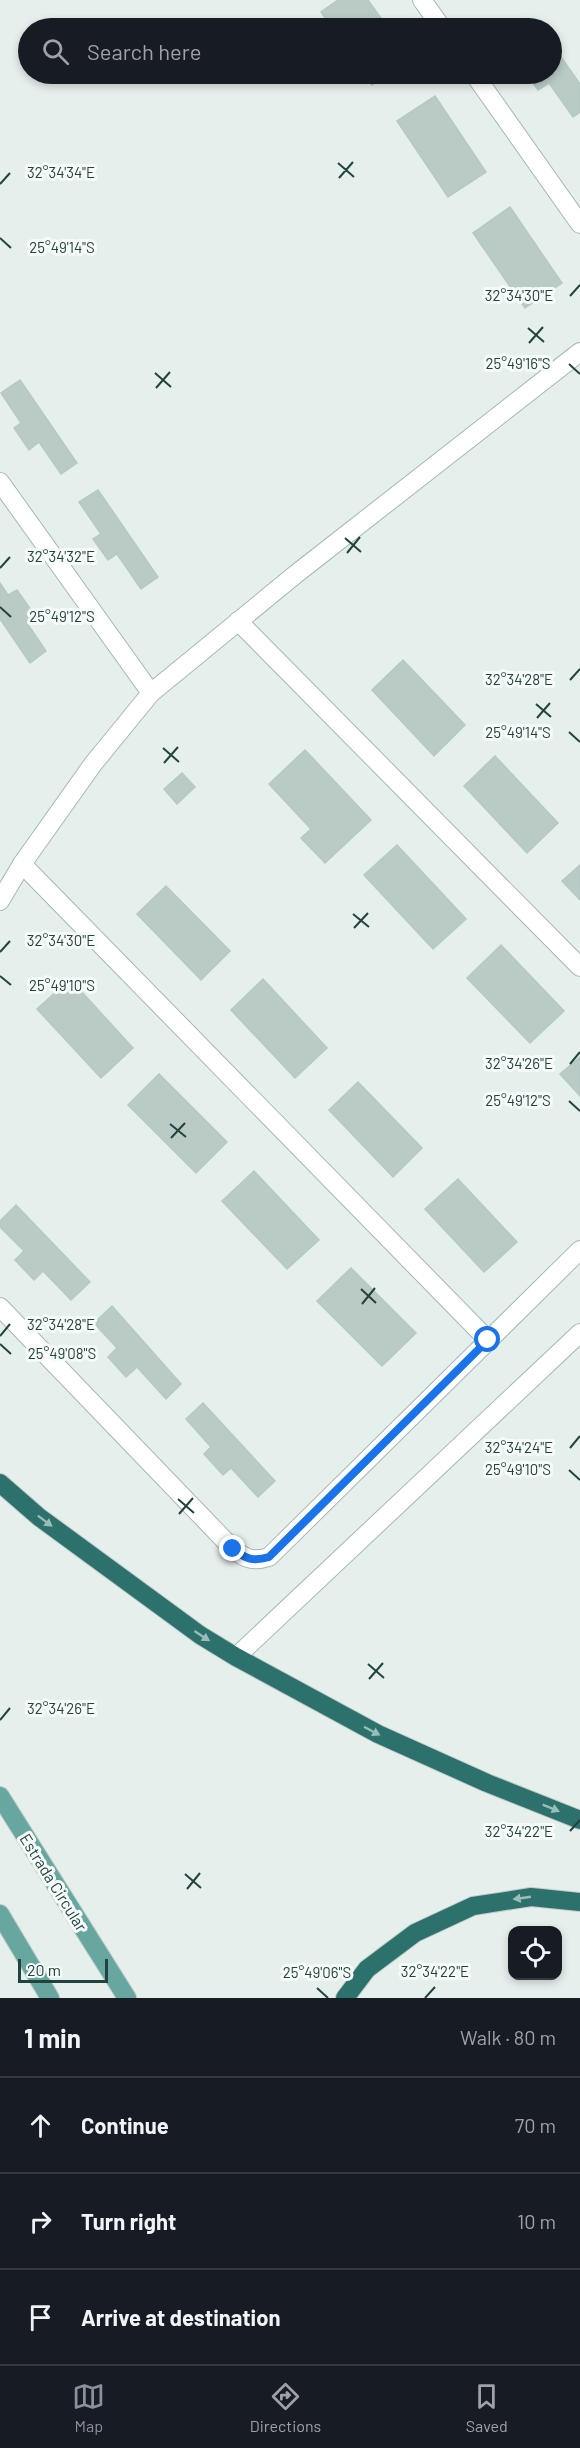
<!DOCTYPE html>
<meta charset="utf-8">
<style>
body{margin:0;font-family:Barlow,sans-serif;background:#242831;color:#f1f3f6}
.controls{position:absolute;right:18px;bottom:18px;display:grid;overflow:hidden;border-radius:12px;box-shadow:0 3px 9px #0003}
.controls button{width:54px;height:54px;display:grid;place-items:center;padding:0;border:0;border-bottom:2px solid #363941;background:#171b24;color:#f1f3f6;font:30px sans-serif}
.scale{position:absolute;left:18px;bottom:15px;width:90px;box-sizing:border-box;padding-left:6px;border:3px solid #22433e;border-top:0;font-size:16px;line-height:21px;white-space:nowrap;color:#22433e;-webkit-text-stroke:4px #f6fbf9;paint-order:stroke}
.stop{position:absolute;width:18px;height:18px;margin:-14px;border:4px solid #1a73e8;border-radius:50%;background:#fff}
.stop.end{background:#1a73e8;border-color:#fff;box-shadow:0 2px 6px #0008}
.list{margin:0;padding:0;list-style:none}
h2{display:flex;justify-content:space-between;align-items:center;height:78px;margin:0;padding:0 24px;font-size:26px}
h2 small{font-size:20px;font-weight:400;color:#9ea1a6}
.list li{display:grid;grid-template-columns:39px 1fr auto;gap:18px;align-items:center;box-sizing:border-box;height:96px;padding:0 24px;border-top:2px solid #363941}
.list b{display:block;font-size:22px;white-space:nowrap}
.list em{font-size:20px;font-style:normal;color:#9ea1a6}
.icon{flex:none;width:33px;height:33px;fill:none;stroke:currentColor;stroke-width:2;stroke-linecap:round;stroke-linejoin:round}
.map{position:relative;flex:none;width:580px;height:1998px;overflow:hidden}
.search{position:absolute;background:#171b24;box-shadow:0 3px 9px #0003;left:18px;right:18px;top:18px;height:66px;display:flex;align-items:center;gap:15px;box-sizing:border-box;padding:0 21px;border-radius:33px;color:#9ea1a6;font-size:22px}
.sheet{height:366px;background:#171b24}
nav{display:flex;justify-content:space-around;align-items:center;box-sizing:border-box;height:84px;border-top:2px solid #363941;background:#171b24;font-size:16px;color:#9ea1a6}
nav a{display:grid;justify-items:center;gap:3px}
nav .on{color:#8c9099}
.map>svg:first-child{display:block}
</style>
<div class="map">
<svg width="580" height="1998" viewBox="0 0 580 1998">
<rect width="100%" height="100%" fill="#e5efec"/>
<g fill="#bacac5" stroke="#b7c9c4" stroke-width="1.5">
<polygon points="338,0 368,0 388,28 332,28 321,12"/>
<polygon points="533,19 540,28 519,28"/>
<polygon points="552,44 580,84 580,112 573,117 549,83 538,90 527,74 552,74"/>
<polygon points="364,74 388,74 372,85"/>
<polygon points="435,96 486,172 448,197 397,121"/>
<polygon points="510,207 562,283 525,308 473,233"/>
<polygon points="20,380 77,463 61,474 39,442 29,450 14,428 21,423 1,393"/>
<polygon points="98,490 158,577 141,589 117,554 108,560 93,539 101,534 79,502"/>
<polygon points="0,583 8,595 17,590 36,617 27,623 46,651 30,663 0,619"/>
<polygon points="403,660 465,725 434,756 372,690"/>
<polygon points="305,750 371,820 325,863 301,838 311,829 269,784"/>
<polygon points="495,756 558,823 527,853 464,786"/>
<polygon points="182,773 195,787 177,804 164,789"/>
<polygon points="397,845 466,919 433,949 364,875"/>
<polygon points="580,865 580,900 562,881"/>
<polygon points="166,886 230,951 201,980 137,914"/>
<polygon points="501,945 564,1011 530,1043 467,978"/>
<polygon points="70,979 133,1048 101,1078 37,1009"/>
<polygon points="263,979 327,1048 295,1078 231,1010"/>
<polygon points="580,1057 580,1096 560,1074"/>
<polygon points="159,1074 227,1142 196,1173 128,1105"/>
<polygon points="358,1082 422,1148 393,1177 329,1110"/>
<polygon points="254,1171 319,1240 287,1269 222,1201"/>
<polygon points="458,1179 517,1242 484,1272 425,1209"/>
<polygon points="16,1205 90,1282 71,1300 43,1271 34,1280 15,1260 24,1251 0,1227 0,1221"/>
<polygon points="351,1268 416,1333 382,1366 317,1301"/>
<polygon points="112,1306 181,1384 166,1399 137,1367 126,1377 108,1357 117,1348 94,1323"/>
<polygon points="203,1403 275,1481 258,1497 231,1468 223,1475 204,1454 211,1447 186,1419"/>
</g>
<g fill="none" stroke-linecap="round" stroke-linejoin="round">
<defs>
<g id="street">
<polyline points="422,0 442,28"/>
<polyline points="474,74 580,224"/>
<polyline points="0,482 151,693"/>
<polyline points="238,621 580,967"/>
<polyline points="22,864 488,1340"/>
<polyline points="0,901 22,864 93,764 151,693 296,574 580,352"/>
<path d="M 0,1307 L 233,1549 C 246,1559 253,1562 269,1557 L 580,1250"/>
<polyline points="236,1657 580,1333"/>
</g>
<g id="primary">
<polyline points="0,1796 127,1998"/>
<polyline points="0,1914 50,1998"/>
</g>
<g id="highway">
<polyline points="0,1483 39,1517 200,1635 236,1657 378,1734 487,1783 580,1820"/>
<polyline points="345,1998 367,1969 415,1933 473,1906 531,1897 580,1902"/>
</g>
</defs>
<use href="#street" stroke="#a7b8b4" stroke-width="20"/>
<use href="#primary" stroke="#c1cac9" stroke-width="20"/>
<use href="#highway" stroke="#c1cac9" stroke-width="20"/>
<use href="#street" stroke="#fff" stroke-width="18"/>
<use href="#primary" stroke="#67a79f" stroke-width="18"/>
<use href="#highway" stroke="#2c716c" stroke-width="18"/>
</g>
<defs><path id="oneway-solid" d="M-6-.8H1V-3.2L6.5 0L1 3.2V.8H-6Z" transform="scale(1.5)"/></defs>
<g fill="#9bbdba">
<use href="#oneway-solid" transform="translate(45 1521) rotate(37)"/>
<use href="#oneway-solid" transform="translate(202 1636) rotate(33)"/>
<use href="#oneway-solid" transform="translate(372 1731) rotate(28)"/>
<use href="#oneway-solid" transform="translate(551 1808) rotate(22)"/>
<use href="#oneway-solid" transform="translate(522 1898) rotate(172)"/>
</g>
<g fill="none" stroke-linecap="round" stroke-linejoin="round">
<path stroke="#1a73e8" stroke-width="8" d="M 233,1549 C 246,1559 253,1562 269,1557 L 488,1340"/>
</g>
<path fill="none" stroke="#22433e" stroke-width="2" d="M 338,163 L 354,177M 339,178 L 353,162M 0,184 L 10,173M 0,238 L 11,248M 570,296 L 580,285M 528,328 L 544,342M 529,343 L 543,327M 569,364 L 580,374M 155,373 L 171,387M 156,388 L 170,372M 345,538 L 361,552M 347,553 L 360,537M 0,568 L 10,557M 0,607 L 11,617M 570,680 L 580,669M 536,704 L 551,717M 537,718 L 550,703M 569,732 L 580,742M 163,748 L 179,762M 164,763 L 178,747M 353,914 L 369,927M 354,928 L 368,913M 0,952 L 10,941M 0,976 L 11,985M 570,1064 L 580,1052M 569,1101 L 580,1111M 170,1124 L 186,1137M 171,1138 L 185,1123M 361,1289 L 376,1303M 362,1304 L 375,1288M 0,1336 L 10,1324M 0,1344 L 11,1354M 570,1448 L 580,1436M 569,1470 L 580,1480M 178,1499 L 194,1513M 179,1514 L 193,1498M 368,1664 L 384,1678M 369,1679 L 383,1663M 0,1720 L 10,1708M 570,1831 L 580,1820M 185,1874 L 201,1888M 187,1889 L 200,1873M 317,1988 L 328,1998M 425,1998 L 435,1987"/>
<g text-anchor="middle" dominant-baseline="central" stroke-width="6" stroke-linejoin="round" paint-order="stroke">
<g font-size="16" fill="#22433e" stroke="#f6fbf9">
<text transform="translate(54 1882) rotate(58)">Estrada Circular</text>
</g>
</g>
<g font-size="15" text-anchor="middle" fill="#22433e" stroke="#f6fbf9" stroke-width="6" stroke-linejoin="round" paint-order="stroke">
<text x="61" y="178">32°34'34"E</text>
<text x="62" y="253">25°49'14"S</text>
<text x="519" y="301">32°34'30"E</text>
<text x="518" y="369">25°49'16"S</text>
<text x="61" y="562">32°34'32"E</text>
<text x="62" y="622">25°49'12"S</text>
<text x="519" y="685">32°34'28"E</text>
<text x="518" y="738">25°49'14"S</text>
<text x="61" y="946">32°34'30"E</text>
<text x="62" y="991">25°49'10"S</text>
<text x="519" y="1069">32°34'26"E</text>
<text x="518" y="1106">25°49'12"S</text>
<text x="61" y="1330">32°34'28"E</text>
<text x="62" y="1359">25°49'08"S</text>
<text x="519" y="1453">32°34'24"E</text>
<text x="518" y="1475">25°49'10"S</text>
<text x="61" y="1714">32°34'26"E</text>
<text x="519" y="1837">32°34'22"E</text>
<text x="435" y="1977">32°34'22"E</text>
<text x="317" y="1978">25°49'06"S</text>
</g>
</svg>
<div class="controls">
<button><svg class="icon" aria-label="locate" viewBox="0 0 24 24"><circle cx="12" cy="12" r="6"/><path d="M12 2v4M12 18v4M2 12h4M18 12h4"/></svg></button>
</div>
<div class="scale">20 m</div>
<div class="stop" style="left:488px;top:1340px"></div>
<div class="stop end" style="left:233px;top:1549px"></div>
<div class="search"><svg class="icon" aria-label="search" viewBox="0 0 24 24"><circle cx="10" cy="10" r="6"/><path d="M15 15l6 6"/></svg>Search here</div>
</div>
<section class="sheet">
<h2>1 min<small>Walk · 80 m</small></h2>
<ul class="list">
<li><svg class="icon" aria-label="ahead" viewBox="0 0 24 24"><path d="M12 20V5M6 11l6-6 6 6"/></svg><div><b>Continue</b></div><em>70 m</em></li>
<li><svg class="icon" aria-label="right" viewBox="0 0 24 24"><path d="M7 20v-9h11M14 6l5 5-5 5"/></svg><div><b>Turn right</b></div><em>10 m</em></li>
<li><svg class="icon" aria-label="arrive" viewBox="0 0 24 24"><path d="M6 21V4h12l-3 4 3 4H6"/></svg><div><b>Arrive at destination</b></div></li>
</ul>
</section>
<nav>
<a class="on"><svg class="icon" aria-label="map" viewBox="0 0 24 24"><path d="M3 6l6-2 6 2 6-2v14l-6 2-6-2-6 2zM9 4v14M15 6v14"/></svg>Map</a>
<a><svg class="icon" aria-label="directions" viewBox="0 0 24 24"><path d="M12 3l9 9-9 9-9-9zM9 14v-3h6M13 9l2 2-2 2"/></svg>Directions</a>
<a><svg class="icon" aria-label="saved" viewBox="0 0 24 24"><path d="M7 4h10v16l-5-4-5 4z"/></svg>Saved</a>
</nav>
